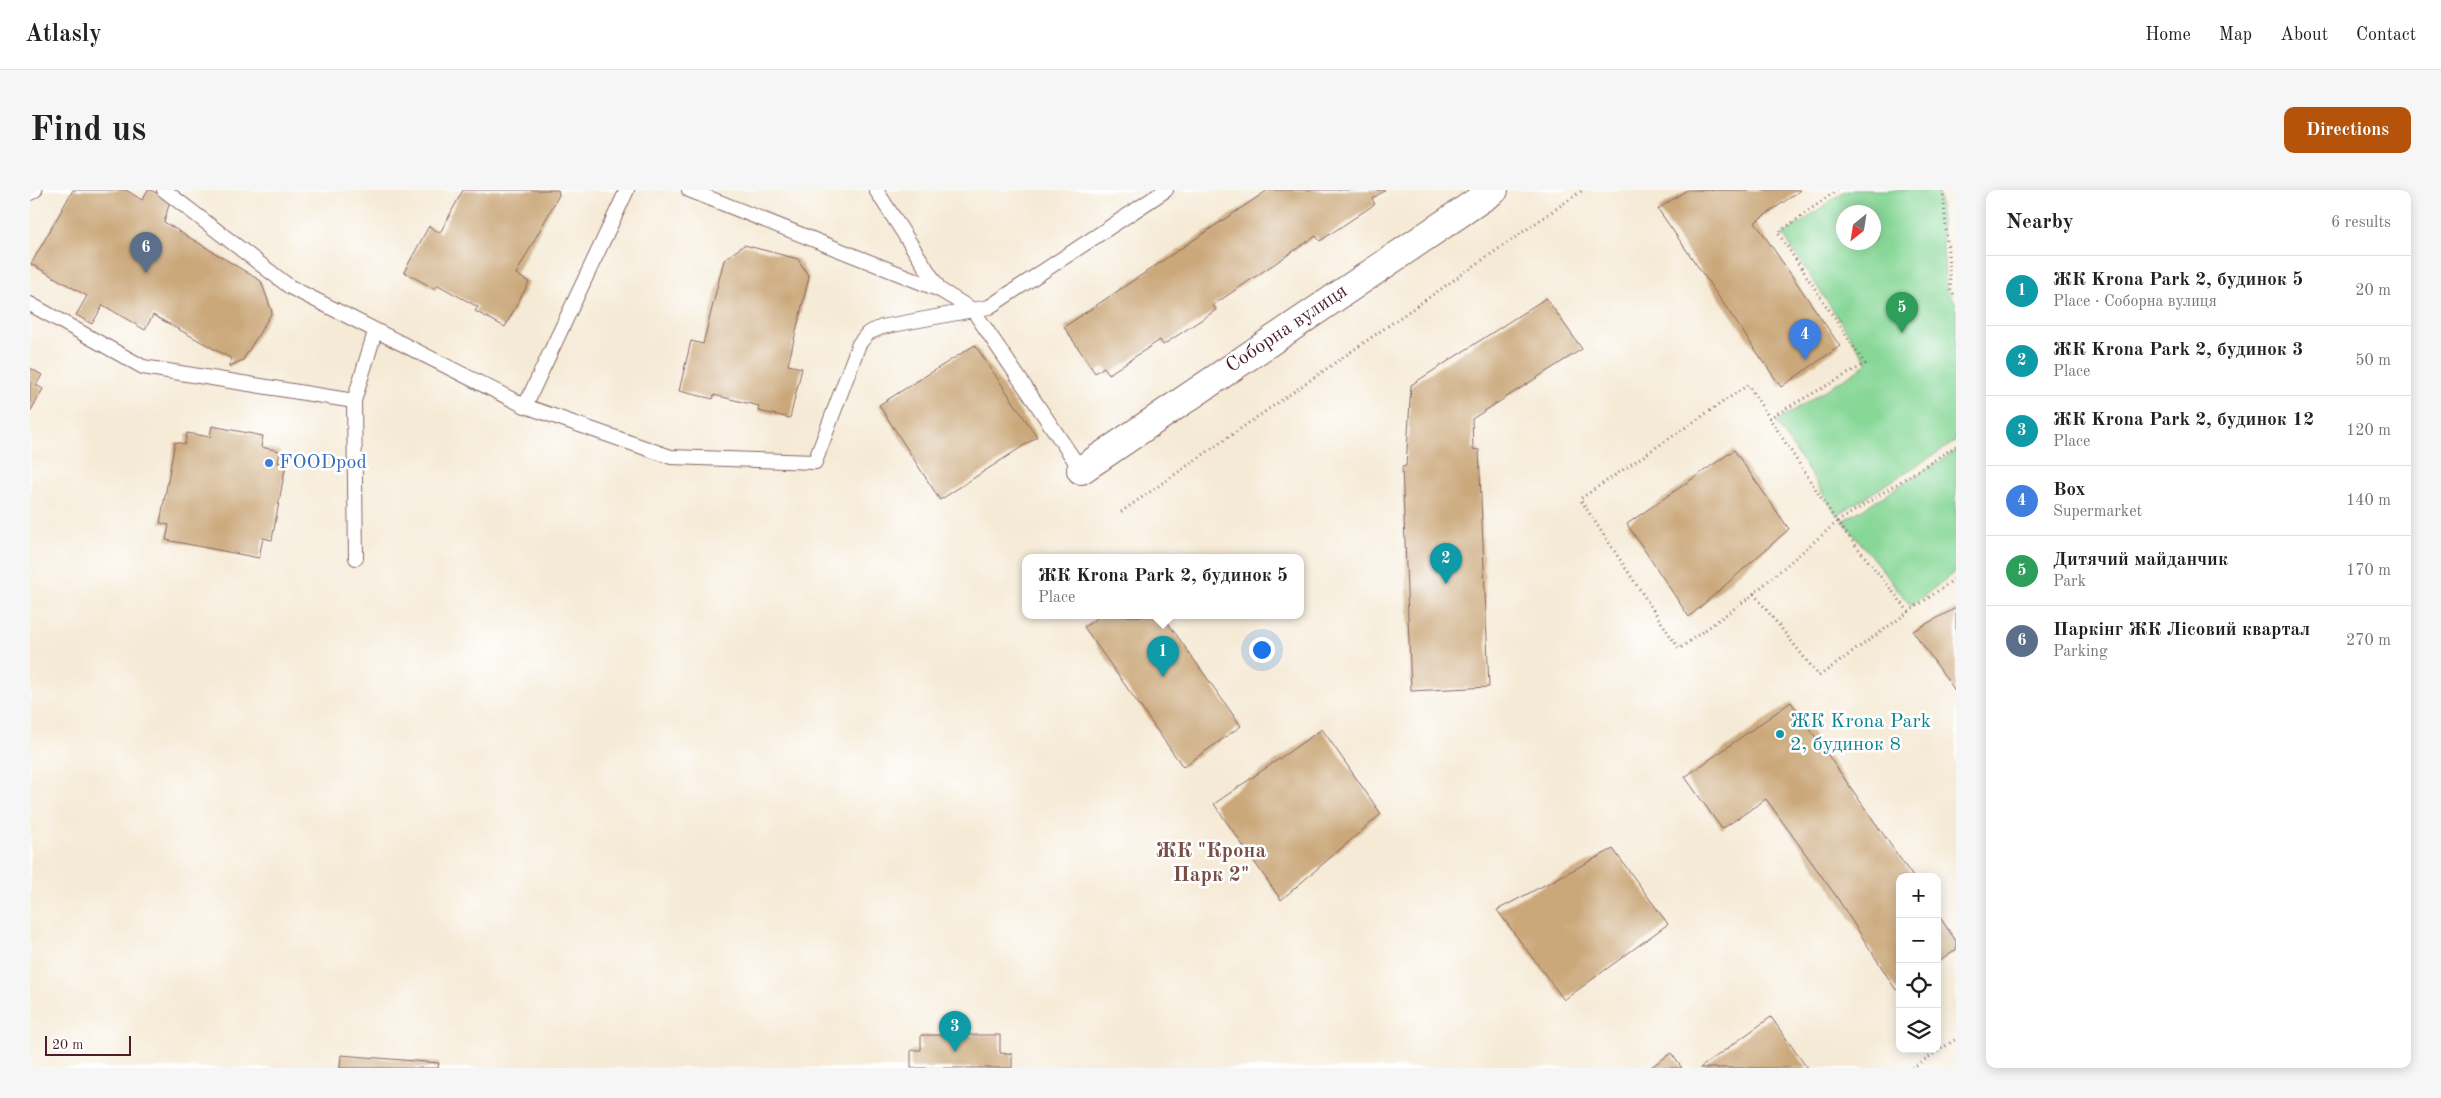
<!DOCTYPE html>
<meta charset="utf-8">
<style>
body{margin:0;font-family:"Old Standard TT",serif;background:#f6f6f6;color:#202124}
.controls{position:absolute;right:15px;bottom:15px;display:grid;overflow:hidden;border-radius:10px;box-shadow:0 2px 12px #0003}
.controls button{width:45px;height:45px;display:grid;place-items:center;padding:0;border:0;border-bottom:1px solid #e0e0e0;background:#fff;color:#202124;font:25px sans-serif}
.compass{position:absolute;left:1806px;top:15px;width:45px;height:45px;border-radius:50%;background:#fff;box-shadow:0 2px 12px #0003;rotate:210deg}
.scale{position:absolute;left:15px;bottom:12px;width:86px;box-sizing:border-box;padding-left:5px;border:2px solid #4a1f2b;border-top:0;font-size:14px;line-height:18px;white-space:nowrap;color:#4a1f2b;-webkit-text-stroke:4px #fff;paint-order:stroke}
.you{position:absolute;left:1231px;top:459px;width:18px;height:18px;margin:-12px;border:4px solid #fff;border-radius:50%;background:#1a73e8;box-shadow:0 0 0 8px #1a73e833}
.badge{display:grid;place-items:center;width:32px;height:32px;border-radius:50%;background:#b45309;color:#fff;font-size:16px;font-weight:700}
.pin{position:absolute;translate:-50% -41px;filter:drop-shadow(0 1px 2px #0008)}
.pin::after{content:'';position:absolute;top:26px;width:18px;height:15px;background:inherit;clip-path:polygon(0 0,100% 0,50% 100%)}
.popup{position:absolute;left:992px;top:364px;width:282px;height:65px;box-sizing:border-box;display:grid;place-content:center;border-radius:10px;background:#fff;filter:drop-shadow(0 1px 4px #0005);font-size:16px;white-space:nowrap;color:#757577}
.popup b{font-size:19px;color:#202124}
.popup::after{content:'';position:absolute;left:50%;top:100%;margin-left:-10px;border:10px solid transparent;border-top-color:#fff}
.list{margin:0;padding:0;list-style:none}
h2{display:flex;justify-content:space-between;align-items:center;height:65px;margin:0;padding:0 20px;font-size:21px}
h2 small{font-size:16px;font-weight:400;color:#757577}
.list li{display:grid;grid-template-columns:32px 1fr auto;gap:15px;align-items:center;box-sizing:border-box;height:70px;padding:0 20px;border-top:1px solid #e0e0e0}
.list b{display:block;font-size:19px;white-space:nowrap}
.list p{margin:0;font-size:16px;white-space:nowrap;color:#757577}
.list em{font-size:16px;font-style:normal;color:#757577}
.icon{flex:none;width:28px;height:28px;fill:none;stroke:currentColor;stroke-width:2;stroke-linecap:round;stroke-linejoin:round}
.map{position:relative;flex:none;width:1926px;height:878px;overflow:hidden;border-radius:10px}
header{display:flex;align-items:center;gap:30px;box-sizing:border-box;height:70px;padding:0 25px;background:#fff;border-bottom:1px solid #e0e0e0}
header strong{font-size:24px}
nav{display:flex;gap:28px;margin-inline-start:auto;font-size:18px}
.intro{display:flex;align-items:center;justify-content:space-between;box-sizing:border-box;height:120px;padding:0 30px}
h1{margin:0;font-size:35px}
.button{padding:12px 22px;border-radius:10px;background:#b45309;color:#fff;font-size:18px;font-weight:700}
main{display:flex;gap:30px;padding:0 30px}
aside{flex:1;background:#fff;border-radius:10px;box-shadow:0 2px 12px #0003}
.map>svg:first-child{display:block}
</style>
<header>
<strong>Atlasly</strong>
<nav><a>Home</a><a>Map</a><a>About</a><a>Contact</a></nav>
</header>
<div class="intro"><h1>Find us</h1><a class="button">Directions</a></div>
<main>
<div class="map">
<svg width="1926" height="878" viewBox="0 0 1926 878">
<rect width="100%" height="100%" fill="#fff"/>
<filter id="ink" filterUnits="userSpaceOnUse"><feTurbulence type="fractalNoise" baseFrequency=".02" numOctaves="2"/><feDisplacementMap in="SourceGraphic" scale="10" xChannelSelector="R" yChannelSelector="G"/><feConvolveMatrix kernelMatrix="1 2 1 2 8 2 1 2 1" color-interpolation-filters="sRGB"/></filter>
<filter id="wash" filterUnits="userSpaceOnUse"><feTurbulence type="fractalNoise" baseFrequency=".0096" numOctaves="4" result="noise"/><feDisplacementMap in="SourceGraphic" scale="20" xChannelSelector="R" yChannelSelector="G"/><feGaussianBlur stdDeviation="1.12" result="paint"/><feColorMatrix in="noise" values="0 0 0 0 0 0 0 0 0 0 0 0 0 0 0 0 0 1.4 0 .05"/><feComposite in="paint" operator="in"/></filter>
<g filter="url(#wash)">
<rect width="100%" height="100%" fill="#f5ead5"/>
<g fill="#87d797" stroke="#687b61" fill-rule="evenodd">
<path d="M 1816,0 L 1909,0 L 1916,99 L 1926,113 L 1926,251 L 1807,325 L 1746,232 L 1838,173 L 1753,45 ZM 1814,22 L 1844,22 L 1844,52 L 1814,52 Z"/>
<polygon points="1926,261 1926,381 1881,416 1813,331"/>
</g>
<g id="blocks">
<g fill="#cba87a">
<polygon points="43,0 96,0 112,10 118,0 121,0 140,11 134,32 231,91 242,122 213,170 198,177 202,169 123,125 115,140 73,115 62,134 46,125 57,106 1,74"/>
<polygon points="433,0 528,0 529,5 486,84 499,92 475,137 445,121 448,117 408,95 405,99 374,82 399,36 410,43"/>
<polygon points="1238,0 1355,0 1342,9 1345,14 1290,51 1286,46 1183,115 1186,120 1133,155 1130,150 1079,184 1074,177 1065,183 1034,137"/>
<polygon points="1657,0 1771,0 1725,32 1810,156 1751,197 1628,19"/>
<polygon points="714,55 768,69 779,87 758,175 772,178 760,228 728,221 729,216 684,205 683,209 649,201 661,151 673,154 694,70"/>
<polygon points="1516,108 1552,159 1442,229 1443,259 1449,260 1459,497 1381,501 1372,277 1376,276 1381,195"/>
<polygon points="945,155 1007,247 910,310 849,215"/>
<polygon points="0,178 12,185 6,195 13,199 0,222"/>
<polygon points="182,236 233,246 231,257 250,261 248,273 256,274 242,350 233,348 229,368 136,350 139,335 130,333 145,252 155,254 157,243 180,247"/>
<polygon points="1704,260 1759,339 1659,427 1597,334"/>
<polygon points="1926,418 1926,502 1883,441"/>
<polygon points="1070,426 1133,426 1211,536 1153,577 1054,437"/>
<polygon points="1761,512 1883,687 1870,687 1870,797 1866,800 1806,706 1736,609 1692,639 1655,587"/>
<polygon points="1292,539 1351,624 1251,710 1184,614"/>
<polygon points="1583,659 1638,734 1534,810 1467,720"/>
<polygon points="1907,723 1926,751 1926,760 1907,773"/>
<polygon points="1741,827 1777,878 1670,878"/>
<polygon points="891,845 970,845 970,863 982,864 982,878 881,878 881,860 891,860"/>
<polygon points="1641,863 1652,878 1620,878"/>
<polygon points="311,865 409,873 408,878 310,878"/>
</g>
</g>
</g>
<g filter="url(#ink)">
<use href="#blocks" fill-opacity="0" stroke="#866666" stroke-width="1"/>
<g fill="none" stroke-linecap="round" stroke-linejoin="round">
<defs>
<g id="lane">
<polyline points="134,0 260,97 495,216 641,267 785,272 829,154 838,143 852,137 959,117 1136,0"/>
<polyline points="659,0 910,100"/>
<polyline points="846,0 910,100 943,120 1051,280"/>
<polyline points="0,3 5,0"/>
<polyline points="0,114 113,177 324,211"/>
<polyline points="495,216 597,0"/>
<polyline points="326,368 324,211 345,142"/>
</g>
<polyline id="street" points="1051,280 1464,0"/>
</defs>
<use href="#lane" stroke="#866666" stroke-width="16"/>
<use href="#street" stroke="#866666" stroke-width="30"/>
<g stroke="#866666" stroke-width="3" stroke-dasharray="1 4" stroke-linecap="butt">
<polyline points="1913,0 1921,101 1926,108"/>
<polyline points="1739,228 1835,174 1748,43 1807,0"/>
<polyline points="1926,256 1807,332 1718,195 1550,309 1649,459 1724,404 1789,486 1926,388"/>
<polyline points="1091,322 1553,0"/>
<polyline points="1723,404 1807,332 1879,422"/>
<polyline points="1882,878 1926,849"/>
</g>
<use href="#lane" stroke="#fff" stroke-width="14"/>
<use href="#street" stroke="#fff" stroke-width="28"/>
</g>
</g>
<circle fill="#3f7fe0" stroke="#fff" stroke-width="2" cx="239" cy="273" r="5"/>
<circle fill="#0f9aa8" stroke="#fff" stroke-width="2" cx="1750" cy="544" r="5"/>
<g text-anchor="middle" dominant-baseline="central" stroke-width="5" stroke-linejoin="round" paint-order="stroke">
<g font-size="20" fill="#4a1f2b" stroke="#fff">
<text transform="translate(1257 139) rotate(-34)">Соборна вулиця</text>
</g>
<g font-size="20" fill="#366cbe" stroke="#fff" text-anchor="start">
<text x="249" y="273">FOODpod</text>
</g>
<g font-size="20" fill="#0d838f" stroke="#fff" text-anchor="start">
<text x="1760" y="532">ЖК Krona Park<tspan x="1760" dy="23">2, будинок 8</tspan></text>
</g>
<g font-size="21" font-weight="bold" fill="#774f47" stroke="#fff">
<text x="1181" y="661">ЖК "Крона<tspan x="1181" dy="24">Парк 2"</tspan></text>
</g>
</g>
</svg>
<div class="controls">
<button>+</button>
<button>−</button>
<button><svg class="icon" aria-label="locate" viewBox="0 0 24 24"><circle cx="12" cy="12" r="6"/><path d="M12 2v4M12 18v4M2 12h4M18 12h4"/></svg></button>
<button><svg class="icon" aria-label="layers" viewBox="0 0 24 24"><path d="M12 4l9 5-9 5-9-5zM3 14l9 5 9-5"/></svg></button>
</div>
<svg class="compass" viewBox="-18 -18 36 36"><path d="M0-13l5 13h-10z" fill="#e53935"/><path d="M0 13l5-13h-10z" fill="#757577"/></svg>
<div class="scale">20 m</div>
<div class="you"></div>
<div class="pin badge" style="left:1133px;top:487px;background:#0f9aa8">1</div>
<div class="popup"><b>ЖК Krona Park 2, будинок 5</b>Place</div>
<div class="pin badge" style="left:1416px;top:394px;background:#0f9aa8">2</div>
<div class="pin badge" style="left:925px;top:862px;background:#0f9aa8">3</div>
<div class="pin badge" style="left:1775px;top:170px;background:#3f7fe0">4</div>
<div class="pin badge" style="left:1872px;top:143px;background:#2e9e5b">5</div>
<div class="pin badge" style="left:116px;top:83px;background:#5c6f8a">6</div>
</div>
<aside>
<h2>Nearby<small>6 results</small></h2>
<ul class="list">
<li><span class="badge" style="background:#0f9aa8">1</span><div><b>ЖК Krona Park 2, будинок 5</b><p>Place · Соборна вулиця</p></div><em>20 m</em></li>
<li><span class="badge" style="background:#0f9aa8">2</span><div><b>ЖК Krona Park 2, будинок 3</b><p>Place</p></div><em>50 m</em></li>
<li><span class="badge" style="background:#0f9aa8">3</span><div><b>ЖК Krona Park 2, будинок 12</b><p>Place</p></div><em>120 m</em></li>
<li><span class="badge" style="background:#3f7fe0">4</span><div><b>Box</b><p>Supermarket</p></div><em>140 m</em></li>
<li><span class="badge" style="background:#2e9e5b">5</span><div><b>Дитячий майданчик</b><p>Park</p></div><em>170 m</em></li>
<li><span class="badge" style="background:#5c6f8a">6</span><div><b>Паркінг ЖК Лісовий квартал</b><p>Parking</p></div><em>270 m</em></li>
</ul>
</aside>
</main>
